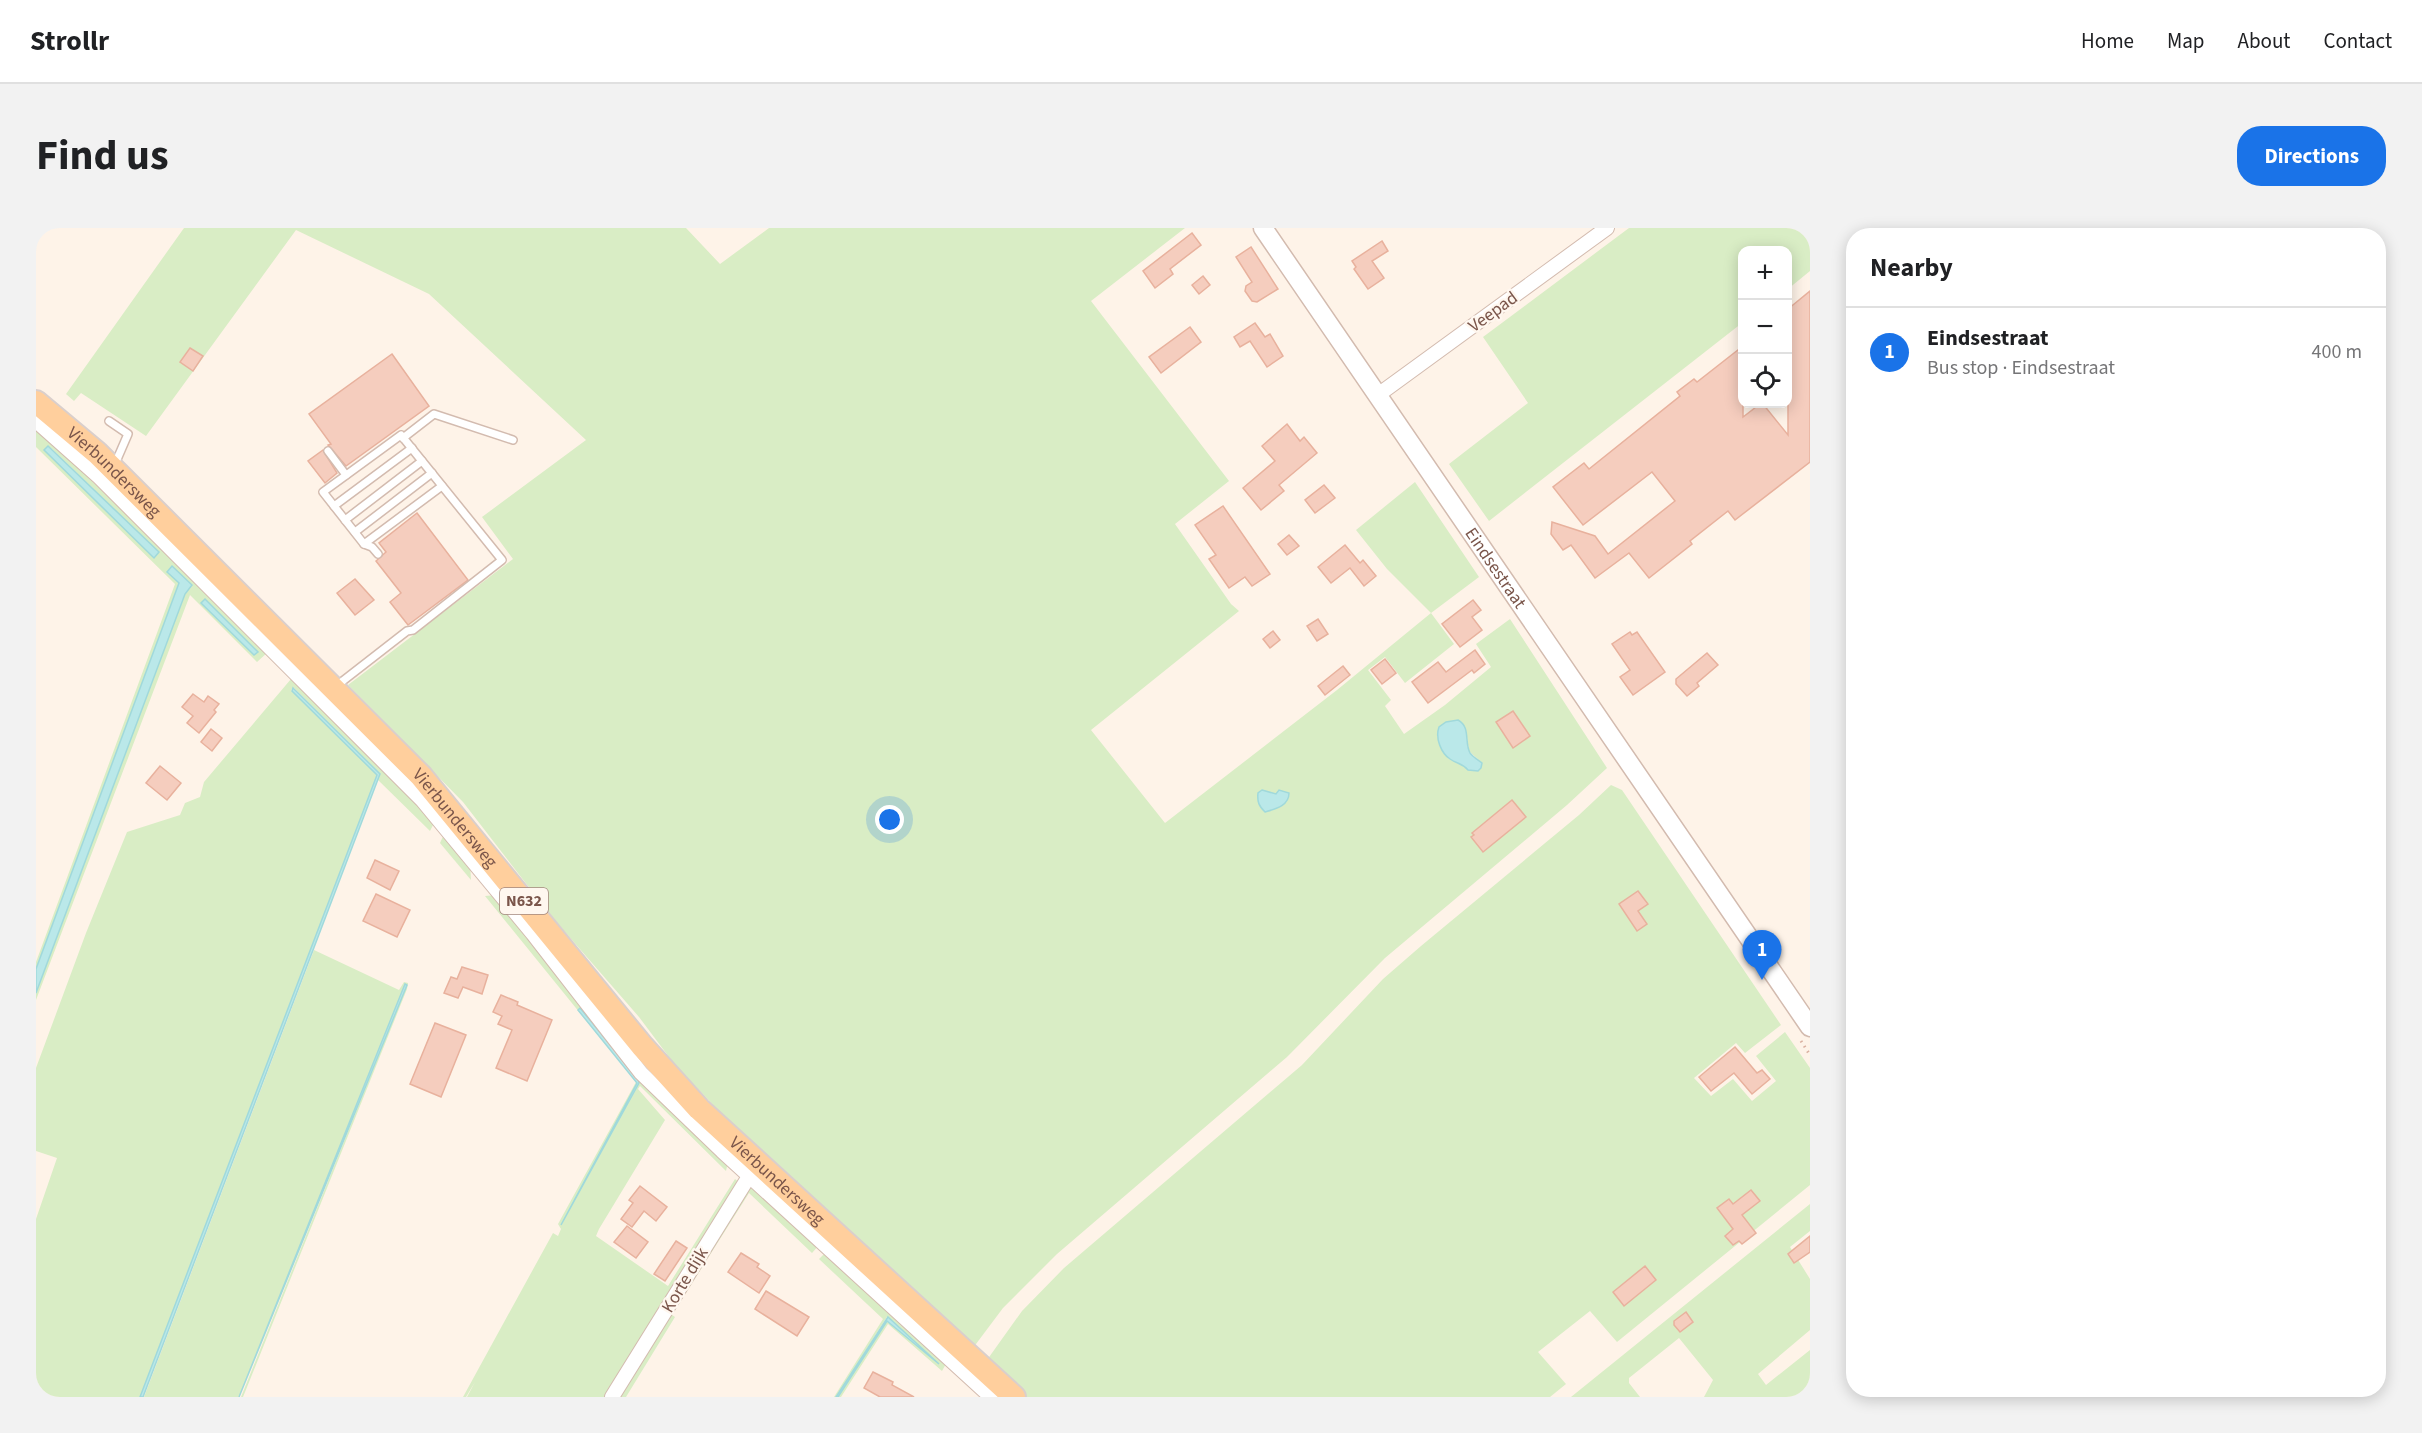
<!DOCTYPE html>
<meta charset="utf-8">
<style>
body{margin:0;font-family:"Source Sans 3",sans-serif;background:#f2f2f2;color:#202124}
.controls{position:absolute;right:18px;top:18px;display:grid;overflow:hidden;border-radius:12px;box-shadow:0 3px 15px #0003}
.controls button{width:54px;height:54px;display:grid;place-items:center;padding:0;border:0;border-bottom:2px solid #e0e0e0;background:#fff;color:#202124;font:30px sans-serif}
.you{position:absolute;left:854px;top:592px;width:21px;height:21px;margin:-15px;border:4px solid #fff;border-radius:50%;background:#1a73e8;box-shadow:0 0 0 9px #1a73e833}
.badge{display:grid;place-items:center;width:39px;height:39px;border-radius:50%;background:#1a73e8;color:#fff;font-size:20px;font-weight:700}
.pin{position:absolute;translate:-50% -50px;filter:drop-shadow(0 2px 3px #0008)}
.pin::after{content:'';position:absolute;top:32px;width:21px;height:18px;background:inherit;clip-path:polygon(0 0,100% 0,50% 100%)}
.list{margin:0;padding:0;list-style:none}
h2{display:flex;justify-content:space-between;align-items:center;height:78px;margin:0;padding:0 24px;font-size:26px}
h2 small{font-size:20px;font-weight:400;color:#757577}
.list li{display:grid;grid-template-columns:39px 1fr auto;gap:18px;align-items:center;box-sizing:border-box;height:90px;padding:0 24px;border-top:2px solid #e0e0e0}
.list b{display:block;font-size:22px;white-space:nowrap}
.list p{margin:0;font-size:20px;white-space:nowrap;color:#757577}
.list em{font-size:20px;font-style:normal;color:#757577}
.icon{flex:none;width:33px;height:33px;fill:none;stroke:currentColor;stroke-width:2;stroke-linecap:round;stroke-linejoin:round}
.map{position:relative;flex:none;width:1774px;height:1169px;overflow:hidden;border-radius:24px}
header{display:flex;align-items:center;gap:36px;box-sizing:border-box;height:84px;padding:0 30px;background:#fff;border-bottom:2px solid #e0e0e0}
header strong{font-size:28px}
nav{display:flex;gap:33px;margin-inline-start:auto;font-size:21px}
.intro{display:flex;align-items:center;justify-content:space-between;box-sizing:border-box;height:144px;padding:0 36px}
h1{margin:0;font-size:42px}
.button{padding:15px 27px;border-radius:24px;background:#1a73e8;color:#fff;font-size:21px;font-weight:700}
main{display:flex;gap:36px;padding:0 36px}
aside{flex:1;background:#fff;border-radius:24px;box-shadow:0 3px 15px #0003}
.map>svg:first-child{display:block}
</style>
<header>
<strong>Strollr</strong>
<nav><a>Home</a><a>Map</a><a>About</a><a>Contact</a></nav>
</header>
<div class="intro"><h1>Find us</h1><a class="button">Directions</a></div>
<main>
<div class="map">
<svg width="1774" height="1169" viewBox="0 0 1774 1169">
<rect width="100%" height="100%" fill="#fef3e8"/>
<g fill="#d9edc5" fill-rule="evenodd">
<path d="M 148,0 L 650,0 L 684,36 L 733,0 L 1149,0 L 1055,73 L 1193,253 L 1139,296 L 1195,376 L 1203,383 L 1055,502 L 1129,595 L 1301,462 L 1395,385 L 1351,341 L 1320,302 L 1379,254 L 1443,349 L 1395,385 L 1418,416 L 1369,455 L 1349,429 L 1332,442 L 1355,472 L 1349,478 L 1368,506 L 1409,477 L 1455,439 L 1440,416 L 1474,391 L 1571,540 L 1531,577 L 1349,730 L 1251,829 L 1021,1026 L 967,1080 L 937,1120 L 682,882 L 639,837 L 603,789 L 516,689 L 427,574 L 312,457 L 477,331 L 446,289 L 550,212 L 393,66 L 260,2 L 110,208 L 45,165 L 38,173 L 30,166 ZM 1403,499 L 1430,502 L 1433,523 L 1446,535 L 1445,540 L 1442,543 L 1432,542 L 1426,536 L 1413,531 L 1401,508 Z"/>
<polygon points="1593,0 1774,0 1774,43 1752,61 1752,22 1706,22 1706,95 1453,293 1413,236 1492,175 1447,109"/>
<path d="M 0,199 L 232,424 L 221,434 L 154,367 L 0,772 L 0,765 L 142,384 L 149,366 L 156,358 L 136,338 L 131,344 L 143,355 L 0,741 L 0,734 L 139,356 L 0,219 ZM 14,219 L 123,324 L 118,329 L 43,256 Z"/>
<polygon points="255,451 259,451 399,593 394,603 341,551 343,545 258,460 255,462 341,546 340,550 104,1169 0,1169 0,991 21,930 0,923 0,840 50,705 91,604 144,587 149,575 164,569 168,554"/>
<polygon points="1575,557 1586,562 1745,797 1709,825 1700,815 1658,850 1675,868 1697,851 1716,873 1740,853 1720,828 1749,804 1774,840 1774,957 1581,1114 1554,1083 1502,1124 1530,1156 1514,1169 991,1169 951,1132 986,1083 1028,1040 1266,837 1347,751 1385,718 1543,587"/>
<polygon points="409,604 434,634 435,652 404,615"/>
<path d="M 460,667 L 591,831 L 692,934 L 690,943 L 604,858 L 602,861 L 629,892 L 563,1001 L 560,1008 L 632,1058 L 699,951 L 704,955 L 572,1169 L 431,1169 L 439,1154 L 430,1169 L 427,1169 L 517,1005 L 522,1008 L 525,1001 L 522,996 L 600,854 L 449,668 ZM 543,780 L 602,851 L 603,855 L 525,997 L 601,855 Z"/>
<polygon points="278,722 363,762 368,754 372,755 371,761 207,1169 205,1169 369,762 369,757 203,1169 108,1169"/>
<polygon points="714,953 783,1017 776,1025 713,965 636,1087 639,1089 590,1169 580,1169"/>
<polygon points="1774,976 1774,1003 1754,1019 1774,1051 1774,1102 1722,1146 1730,1157 1774,1122 1774,1169 1668,1169 1677,1152 1643,1110 1593,1150 1593,1155 1604,1169 1535,1169"/>
<polygon points="790,1024 911,1134 906,1143 852,1096 805,1169 802,1169 851,1093 903,1136 851,1089 800,1169 798,1169 847,1091 783,1031"/>
</g>
<g fill="#bae8e9" stroke="#a0d9db" stroke-width="1.5">
<polygon points="12,218 123,324 118,330 8,222"/>
<polygon points="136,338 156,357 149,366 0,765 0,741 143,355 131,344"/>
<polygon points="169,371 222,424 218,427 165,375"/>
<polygon points="257,460 344,546 107,1169 104,1169 341,547 256,463"/>
<path d="M 1422,492 C 1435,499 1428,514 1434,525 C 1437,529 1442,532 1446,535 L 1445,540 L 1442,543 L 1432,542 C 1426,535 1421,536 1414,531 C 1405,525 1399,510 1403,499 L 1410,494 Z"/>
<path d="M 1226,562 L 1240,566 L 1243,562 L 1253,565 C 1253,578 1239,581 1229,584 C 1223,578 1221,574 1222,565 Z"/>
<polygon points="369,756 371,757 369,762 203,1169"/>
<polygon points="544,780 602,851 603,855 525,997 601,855 542,782"/>
<polygon points="852,1089 903,1136 851,1093 802,1169 800,1169"/>
</g>
<g fill="#f5cdbe" stroke="#e8b19d" stroke-width="1.5">
<polygon points="1156,5 1165,17 1134,41 1137,46 1119,60 1107,43"/>
<polygon points="1346,13 1352,23 1336,33 1348,50 1332,61 1318,41 1320,39 1316,33"/>
<polygon points="1215,19 1242,61 1221,74 1216,73 1209,63 1210,58 1216,54 1200,29"/>
<polygon points="1167,48 1174,57 1163,66 1156,57"/>
<polygon points="1774,63 1774,234 1699,292 1692,283 1654,313 1656,316 1613,350 1593,325 1559,350 1535,317 1527,322 1515,306 1516,294 1559,308 1572,326 1639,273 1616,244 1547,297 1517,259 1548,235 1553,241 1644,168 1641,164 1658,151 1661,154 1707,118 1707,189 1724,176 1727,176 1752,207 1752,81"/>
<polygon points="1219,95 1229,109 1234,106 1247,128 1231,139 1214,113 1204,119 1198,109"/>
<polygon points="1154,99 1165,114 1125,145 1113,129"/>
<polygon points="154,120 167,128 157,143 144,134"/>
<polygon points="356,126 393,178 310,238 292,217 295,216 273,186"/>
<polygon points="1251,196 1264,213 1268,209 1281,225 1243,257 1248,263 1225,282 1207,260 1239,233 1226,218"/>
<polygon points="287,222 301,245 289,255 272,233"/>
<polygon points="1288,257 1299,270 1279,285 1269,272"/>
<polygon points="1187,278 1234,346 1216,358 1209,349 1193,360 1173,331 1180,327 1159,297"/>
<polygon points="381,285 432,352 372,397 354,374 365,365 340,333 350,324 343,315"/>
<polygon points="1253,307 1263,318 1251,327 1242,316"/>
<polygon points="1309,317 1324,335 1327,332 1340,348 1328,358 1314,340 1295,355 1282,339"/>
<polygon points="319,351 338,372 319,387 301,365"/>
<polygon points="1437,372 1445,382 1436,389 1446,402 1424,419 1406,396"/>
<polygon points="1282,391 1292,406 1281,413 1271,398"/>
<polygon points="1237,403 1244,412 1234,420 1227,411"/>
<polygon points="1594,404 1596,407 1601,404 1629,444 1597,467 1584,449 1594,442 1576,416"/>
<polygon points="1439,422 1449,436 1438,445 1436,442 1392,475 1376,454 1402,434 1410,444"/>
<polygon points="1671,425 1682,437 1661,455 1663,458 1651,468 1640,456 1640,451"/>
<polygon points="1349,431 1360,445 1346,456 1335,442"/>
<polygon points="1307,438 1314,447 1289,467 1282,458"/>
<polygon points="157,466 168,474 172,468 183,476 178,482 180,484 163,505 151,495 157,488 146,479"/>
<polygon points="1477,483 1494,508 1477,520 1460,494"/>
<polygon points="175,501 186,510 176,523 165,514"/>
<polygon points="124,538 145,555 131,572 110,555"/>
<polygon points="1476,572 1490,589 1447,624 1435,609 1438,607 1436,605"/>
<polygon points="339,632 363,643 354,662 331,650"/>
<polygon points="1602,663 1612,676 1602,683 1611,696 1601,703 1583,676"/>
<polygon points="340,666 374,682 361,709 327,693"/>
<polygon points="426,739 452,747 446,766 427,759 422,770 408,765 415,749 421,751"/>
<polygon points="465,767 482,774 481,777 516,792 491,853 460,840 476,802 462,796 466,788 457,784"/>
<polygon points="399,795 430,807 405,869 374,856"/>
<polygon points="1699,819 1721,845 1726,842 1734,851 1716,866 1698,845 1675,863 1663,849"/>
<polygon points="604,958 631,979 620,993 608,983 596,999 585,991 597,975 593,972"/>
<polygon points="1715,962 1724,973 1706,987 1720,1005 1706,1016 1703,1013 1697,1017 1689,1008 1697,1001 1681,980 1693,971 1697,976"/>
<polygon points="591,998 612,1014 600,1030 578,1014"/>
<polygon points="1774,1008 1774,1024 1758,1035 1752,1026"/>
<polygon points="640,1013 651,1020 629,1053 618,1046"/>
<polygon points="705,1025 723,1036 721,1039 734,1048 723,1065 692,1044"/>
<polygon points="1609,1038 1620,1052 1588,1078 1577,1064"/>
<polygon points="730,1063 773,1089 761,1108 719,1081"/>
<polygon points="1650,1084 1657,1094 1644,1104 1638,1097 1638,1093"/>
<polygon points="837,1144 857,1154 856,1157 878,1169 844,1169 828,1160"/>
</g>
<g fill="none" stroke-linecap="round" stroke-linejoin="round">
<defs>
<g id="service">
<polyline points="73,193 92,206 79,236"/>
<polyline points="367,210 398,186 477,212"/>
<polyline points="292,223 310,247"/>
<polyline points="298,278 376,220"/>
<polyline points="309,292 386,233"/>
<polyline points="319,304 396,245"/>
<polyline points="328,316 406,258"/>
<polyline points="299,459 371,403 377,402 466,332 365,207 287,264 328,316 336,319 342,326"/>
</g>
<g id="minor">
<polyline points="1342,167 1571,0"/>
<polyline points="0,193 63,249 386,572 497,706 605,845 686,923 955,1169"/>
<polyline points="576,1169 717,942"/>
</g>
<g id="tertiary">
<path id="s1" d="M 1227,0 L 1774,799"/>
</g>
<g id="primary">
<path id="s2" d="M 0,174 L 61,225 L 385,548 L 606,818 L 663,881 L 978,1169"/>
</g>
</defs>
<use href="#service" stroke="#d3bbaf" stroke-width="10"/>
<use href="#minor" stroke="#d3bbaf" stroke-width="16"/>
<use href="#tertiary" stroke="#d3bbaf" stroke-width="21"/>
<use href="#primary" stroke="#dacfcc" stroke-width="26"/>
<polyline stroke="#dab0a0" stroke-width="3" stroke-dasharray="1.5 4.5" stroke-linecap="butt" points="1765,813 1774,827"/>
<use href="#service" stroke="#fff" stroke-width="7"/>
<use href="#minor" stroke="#fff" stroke-width="14"/>
<use href="#tertiary" stroke="#fff" stroke-width="18"/>
<use href="#primary" stroke="#ffcf9d" stroke-width="22"/>
</g>
<g text-anchor="middle" dominant-baseline="central" stroke-width="4.5" stroke-linejoin="round" paint-order="stroke">
<rect fill="#fff7ef" stroke="#a2867c" stroke-width="1.5" x="464" y="660" width="48" height="26" rx="4.5"/>
<g font-size="16" font-weight="bold" fill="#7a554a">
<text x="488" y="673">N632</text>
</g>
<g font-size="18" fill="#7a554a" stroke="#fff7ef">
<text transform="translate(1457 84) rotate(-36)">Veepad</text>
<text stroke="none"><textPath href="#s2" startOffset="105">Vierbundersweg</textPath></text>
<text stroke="none"><textPath href="#s1" startOffset="412">Eindsestraat</textPath></text>
<text stroke="none"><textPath href="#s2" startOffset="591">Vierbundersweg</textPath></text>
<text stroke="none"><textPath href="#s2" startOffset="1077">Vierbundersweg</textPath></text>
<text transform="translate(649 1052) rotate(-59)">Korte dijk</text>
</g>
</g>
</svg>
<div class="controls">
<button>+</button>
<button>−</button>
<button><svg class="icon" aria-label="locate" viewBox="0 0 24 24"><circle cx="12" cy="12" r="6"/><path d="M12 2v4M12 18v4M2 12h4M18 12h4"/></svg></button>
</div>
<div class="you"></div>
<div class="pin badge" style="left:1726px;top:752px">1</div>
</div>
<aside>
<h2>Nearby<small></small></h2>
<ul class="list">
<li><span class="badge">1</span><div><b>Eindsestraat</b><p>Bus stop · Eindsestraat</p></div><em>400 m</em></li>
</ul>
</aside>
</main>
